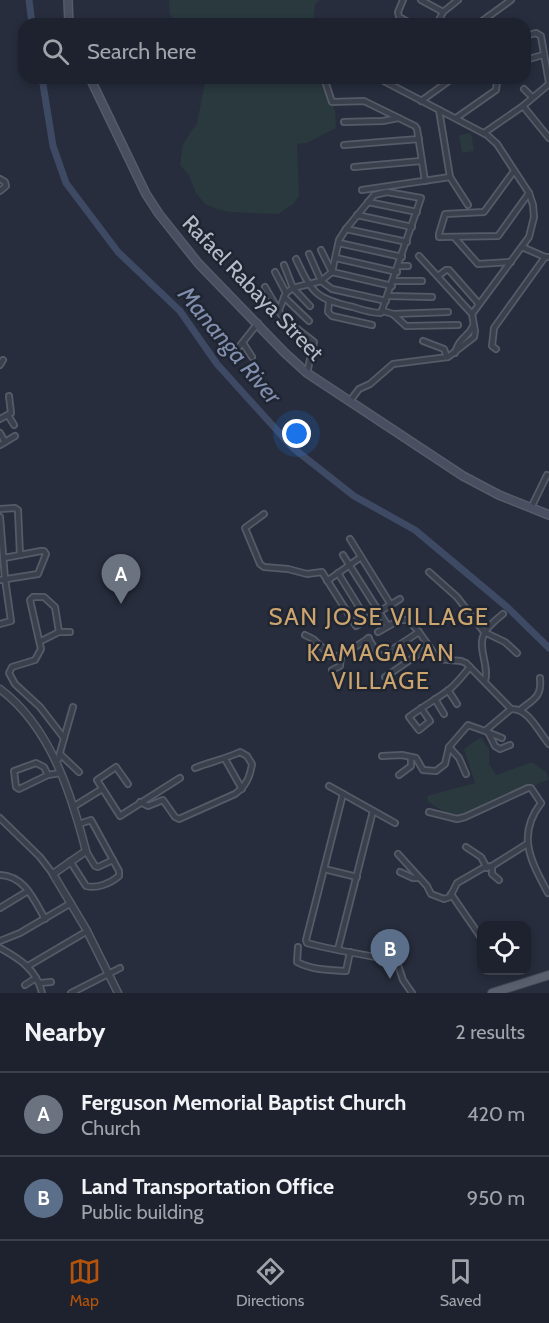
<!DOCTYPE html>
<style>
body{margin:0;font-family:Cabin,sans-serif;background:#252a36;color:#f1f3f6}
.controls{position:absolute;right:18px;bottom:18px;display:grid;overflow:hidden;border-radius:12px;box-shadow:0 3px 9px #0003}
.controls button{width:54px;height:54px;display:grid;place-items:center;padding:0;border:0;border-bottom:2px solid #3b3f4a;background:#1d222e;color:#f1f3f6;font:30px sans-serif}
.you{position:absolute;left:297px;top:434px;width:21px;height:21px;margin:-15px;border:4px solid #fff;border-radius:50%;background:#1a73e8;box-shadow:0 0 0 9px #1a73e833}
.badge{display:grid;place-items:center;width:39px;height:39px;border-radius:50%;background:#b45309;color:#fff;font-size:20px;font-weight:700}
.pin{position:absolute;translate:-50% -50px;filter:drop-shadow(0 2px 3px #0008)}
.pin::after{content:'';position:absolute;top:32px;width:21px;height:18px;background:inherit;clip-path:polygon(0 0,100% 0,50% 100%)}
.list{margin:0;padding:0;list-style:none}
h2{display:flex;justify-content:space-between;align-items:center;height:78px;margin:0;padding:0 24px;font-size:26px}
h2 small{font-size:20px;font-weight:400;color:#a0a4aa}
.list li{display:grid;grid-template-columns:39px 1fr auto;gap:18px;align-items:center;box-sizing:border-box;height:84px;padding:0 24px;border-top:2px solid #3b3f4a}
.list b{display:block;font-size:22px;white-space:nowrap}
.list p{margin:0;font-size:20px;white-space:nowrap;color:#a0a4aa}
.list em{font-size:20px;font-style:normal;color:#a0a4aa}
.icon{flex:none;width:33px;height:33px;fill:none;stroke:currentColor;stroke-width:2;stroke-linecap:round;stroke-linejoin:round}
.map{position:relative;flex:none;width:549px;height:993px;overflow:hidden}
.search{position:absolute;background:#1d222e;box-shadow:0 3px 9px #0003;left:18px;right:18px;top:18px;height:66px;display:flex;align-items:center;gap:15px;box-sizing:border-box;padding:0 21px;border-radius:18px;color:#a0a4aa;font-size:22px}
.sheet{height:246px;background:#1d222e}
nav{display:flex;justify-content:space-around;align-items:center;box-sizing:border-box;height:84px;border-top:2px solid #3b3f4a;background:#1d222e;font-size:16px;color:#a0a4aa}
nav a{display:grid;justify-items:center;gap:3px}
nav .on{color:#b45309}
.map>svg:first-child{display:block}
</style>
<div class="map">
<svg width="549" height="993" viewBox="0 0 549 993">
<rect width="100%" height="100%" fill="#272d3d"/>
<g fill="#29393e">
<polygon points="169,0 320,0 315,4 313,24 175,24 170,14"/>
<polygon points="206,78 321,78 335,111 336,128 307,143 297,144 299,196 293,204 278,214 229,212 217,209 205,204 196,193 189,175 180,165 183,144 197,123"/>
<polygon points="471,133 474,151 462,153 459,135"/>
<polygon points="481,737 489,749 489,764 496,775 532,762 546,772 549,779 458,820 428,802 427,796 475,783 464,749"/>
</g>
<g fill="none" stroke-linecap="round" stroke-linejoin="round">
<g stroke="#3e4964" stroke-width="7">
<polyline points="29,0 32,24"/>
<polyline points="42,78 53,146 66,183 118,252 180,311 217,364 293,448 354,496 415,530 507,607 549,648"/>
</g>
<defs>
<g id="minor">
<polyline points="403,0 398,12 399,17 412,24"/>
<polyline points="421,0 443,12"/>
<polyline points="437,24 443,12 458,0"/>
<polyline points="478,24 511,0"/>
<polyline points="525,36 536,33 541,36 549,83"/>
<polyline points="525,60 543,55"/>
<polyline points="324,78 332,102 364,101 415,126 417,129 425,181"/>
<polyline points="378,78 487,135 497,144 529,193 533,205 534,217 529,237 472,314"/>
<polyline points="524,89 532,97"/>
<polyline points="421,101 453,78"/>
<polyline points="523,106 549,138"/>
<polyline points="439,110 450,177 468,205"/>
<polyline points="456,118 496,90 497,82 493,78"/>
<polyline points="344,122 383,121 398,118"/>
<polyline points="484,133 523,106 549,84"/>
<polyline points="344,145 419,139"/>
<polyline points="354,167 421,161"/>
<polyline points="514,171 484,212 445,214 439,234 439,237 498,236 529,193"/>
<polyline points="0,179 5,182 6,186 0,191"/>
<polyline points="362,190 450,177"/>
<polyline points="368,202 417,212"/>
<polyline points="357,215 412,227"/>
<polyline points="346,229 407,242"/>
<polyline points="455,238 478,264 511,262"/>
<polyline points="339,243 402,257"/>
<polyline points="522,247 545,257 549,257"/>
<polyline points="321,250 332,272 392,286"/>
<polyline points="309,254 321,281 332,289 386,301"/>
<polyline points="336,258 397,272"/>
<polyline points="284,265 293,288 310,306"/>
<polyline points="399,266 408,266"/>
<polyline points="275,272 286,293"/>
<polyline points="438,276 446,270 449,270 479,304"/>
<polyline points="393,281 422,281"/>
<polyline points="265,287 283,318 314,342 307,373"/>
<polyline points="388,296 432,297"/>
<polyline points="284,297 309,321"/>
<polyline points="329,302 328,312 332,316 372,325"/>
<path d="M 279,310 L 286,293 L 293,288 L 321,281 L 332,272 L 339,240 L 346,229 L 374,195 L 387,192 L 421,198 L 381,313 C 372,313 362,310 353,307 C 316,299 312,293 296,259"/>
<polyline points="383,311 393,314 448,312"/>
<polyline points="393,314 406,326 458,325"/>
<polyline points="423,341 444,349 447,357"/>
<polyline points="243,343 252,357"/>
<polyline points="239,347 258,323"/>
<polyline points="496,349 492,346 494,328 545,257"/>
<path d="M 455,353 C 459,337 468,338 473,326"/>
<polyline points="0,365 3,360"/>
<polyline points="350,401 359,389 370,384 393,364 448,357 474,337 475,331 472,314 419,256"/>
<polyline points="8,415 14,425"/>
<polyline points="0,419 11,413 9,396"/>
<polyline points="0,433 5,442"/>
<polyline points="0,445 15,436"/>
<polyline points="531,508 547,475"/>
<polyline points="0,509 15,508 18,510 20,555"/>
<polyline points="264,514 245,528 260,564 264,567 288,569 307,574 322,572 356,626 400,599"/>
<polyline points="0,517 5,579 11,621 0,624"/>
<polyline points="350,539 391,605"/>
<polyline points="343,555 388,626"/>
<polyline points="429,572 457,597 484,632 505,642 517,653"/>
<polyline points="338,573 367,620"/>
<polyline points="0,580 38,574 46,554 44,551 41,551 4,558"/>
<polyline points="327,581 361,557"/>
<polyline points="59,632 55,607 44,597 33,597 30,600 41,649 35,660 12,667 9,673 15,684 40,707 64,738"/>
<path d="M 378,632 L 399,620 L 408,620 L 419,632 L 438,659 L 461,661 L 466,663 L 511,709 C 529,708 539,733 549,744"/>
<polyline points="305,635 313,639 331,656 341,656 369,638"/>
<polyline points="368,638 379,655 384,655 419,632"/>
<polyline points="41,641 59,632 70,632"/>
<polyline points="332,670 340,666 341,656"/>
<polyline points="385,677 429,647"/>
<path d="M 485,681 C 490,666 476,647 485,632 C 489,625 497,619 503,614"/>
<polyline points="448,690 457,704"/>
<polyline points="435,699 444,714"/>
<path d="M 421,708 L 430,721 L 419,730 L 409,717 C 422,707 437,699 450,689 C 457,683 463,675 470,667"/>
<path d="M 520,710 C 534,699 542,697 540,678"/>
<polyline points="487,732 502,738"/>
<polyline points="488,732 495,746 500,749 510,745"/>
<polyline points="449,747 459,758 466,774"/>
<polyline points="60,754 79,772"/>
<polyline points="382,756 402,755 416,758 423,770 436,771 445,764 449,747 468,725 485,731 511,709"/>
<polyline points="225,759 242,789"/>
<polyline points="56,762 60,757 59,756 73,707"/>
<polyline points="48,775 44,767 36,763 14,771 16,787 19,789 48,775 60,773"/>
<polyline points="399,775 411,766 411,757"/>
<polyline points="128,784 116,767 97,780 120,816 180,778"/>
<polyline points="329,786 395,823"/>
<path d="M 343,794 L 306,940 L 307,943 C 335,951 365,954 393,961 L 398,965 L 403,980 L 412,993"/>
<path d="M 140,802 L 148,806 L 163,800 L 175,817 L 179,819 L 235,794 C 246,786 250,777 252,764 L 247,756 L 240,752 C 225,759 210,762 195,768"/>
<path d="M 541,803 C 516,836 531,861 548,893"/>
<polyline points="73,807 102,789"/>
<polyline points="429,812 457,819 465,817 528,788 531,788 541,803"/>
<polyline points="0,818 40,857 53,874"/>
<polyline points="466,847 481,857 487,868"/>
<polyline points="86,851 95,866 98,867 113,860"/>
<polyline points="398,854 427,886 431,894 444,899 450,897 457,883 483,868 492,866 527,844"/>
<path d="M 70,861 L 86,886 C 97,889 111,883 119,876 L 119,871 L 91,820 L 79,824"/>
<polyline points="492,866 492,874 499,880"/>
<polyline points="324,869 357,877"/>
<polyline points="400,872 413,878 418,878"/>
<path d="M 0,875 C 25,876 34,900 45,919"/>
<polyline points="451,894 482,939"/>
<polyline points="0,908 28,891"/>
<polyline points="0,941 20,933 71,903"/>
<path d="M 298,947 L 297,962 C 312,970 329,970 346,971 L 350,952"/>
<path d="M 0,948 C 20,959 37,970 42,993"/>
<polyline points="338,949 373,811"/>
<polyline points="28,966 84,933"/>
<polyline points="40,983 51,982"/>
<polyline points="25,985 36,978"/>
<polyline points="71,993 120,968"/>
</g>
<path id="tertiary" d="M 0,689 C 50,726 71,793 86,851 L 53,874 L 86,929 L 118,993"/>
<g id="secondary">
<polyline points="68,0 69,24"/>
<polyline points="90,78 146,194 159,214 198,263 285,353 307,373 463,476 499,495 549,515"/>
</g>
<polyline id="primary" points="492,993 549,975"/>
</defs>
<use href="#minor" stroke="#565b68" stroke-width="8"/>
<use href="#tertiary" stroke="#565b68" stroke-width="9"/>
<use href="#secondary" stroke="#565b68" stroke-width="10"/>
<use href="#primary" stroke="#444956" stroke-width="10"/>
<use href="#minor" stroke="#3b404d" stroke-width="4.5"/>
<use href="#tertiary" stroke="#3b404d" stroke-width="6"/>
<use href="#secondary" stroke="#494e60" stroke-width="7"/>
<use href="#primary" stroke="#595f6d" stroke-width="8"/>
</g>
<g text-anchor="middle" dominant-baseline="central" stroke-width="5" stroke-linejoin="round" paint-order="stroke">
<g font-size="22" fill="#b7bbc8" stroke="#202532">
<text transform="translate(253 288) rotate(46)">Rafael Rabaya Street</text>
</g>
<g font-size="24" font-style="italic" fill="#818ead" stroke="#202532">
<text transform="translate(230 345) rotate(50)">Mananga River</text>
</g>
<g font-size="24" letter-spacing="1.5" fill="#cca46e" stroke="#202532">
<text x="379" y="616">SAN JOSE VILLAGE</text>
<text x="381" y="652">KAMAGAYAN<tspan x="381" dy="28">VILLAGE</tspan></text>
</g>
</g>
</svg>
<div class="controls">
<button><svg class="icon" aria-label="locate" viewBox="0 0 24 24"><circle cx="12" cy="12" r="6"/><path d="M12 2v4M12 18v4M2 12h4M18 12h4"/></svg></button>
</div>
<div class="you"></div>
<div class="pin badge" style="left:121px;top:604px;background:#6b7280">A</div>
<div class="pin badge" style="left:390px;top:979px;background:#5c6f8a">B</div>
<div class="search"><svg class="icon" aria-label="search" viewBox="0 0 24 24"><circle cx="10" cy="10" r="6"/><path d="M15 15l6 6"/></svg>Search here</div>
</div>
<section class="sheet">
<h2>Nearby<small>2 results</small></h2>
<ul class="list">
<li><span class="badge" style="background:#6b7280">A</span><div><b>Ferguson Memorial Baptist Church</b><p>Church</p></div><em>420 m</em></li>
<li><span class="badge" style="background:#5c6f8a">B</span><div><b>Land Transportation Office</b><p>Public building</p></div><em>950 m</em></li>
</ul>
</section>
<nav>
<a class="on"><svg class="icon" aria-label="map" viewBox="0 0 24 24"><path d="M3 6l6-2 6 2 6-2v14l-6 2-6-2-6 2zM9 4v14M15 6v14"/></svg>Map</a>
<a><svg class="icon" aria-label="directions" viewBox="0 0 24 24"><path d="M12 3l9 9-9 9-9-9zM9 14v-3h6M13 9l2 2-2 2"/></svg>Directions</a>
<a><svg class="icon" aria-label="saved" viewBox="0 0 24 24"><path d="M7 4h10v16l-5-4-5 4z"/></svg>Saved</a>
</nav>
